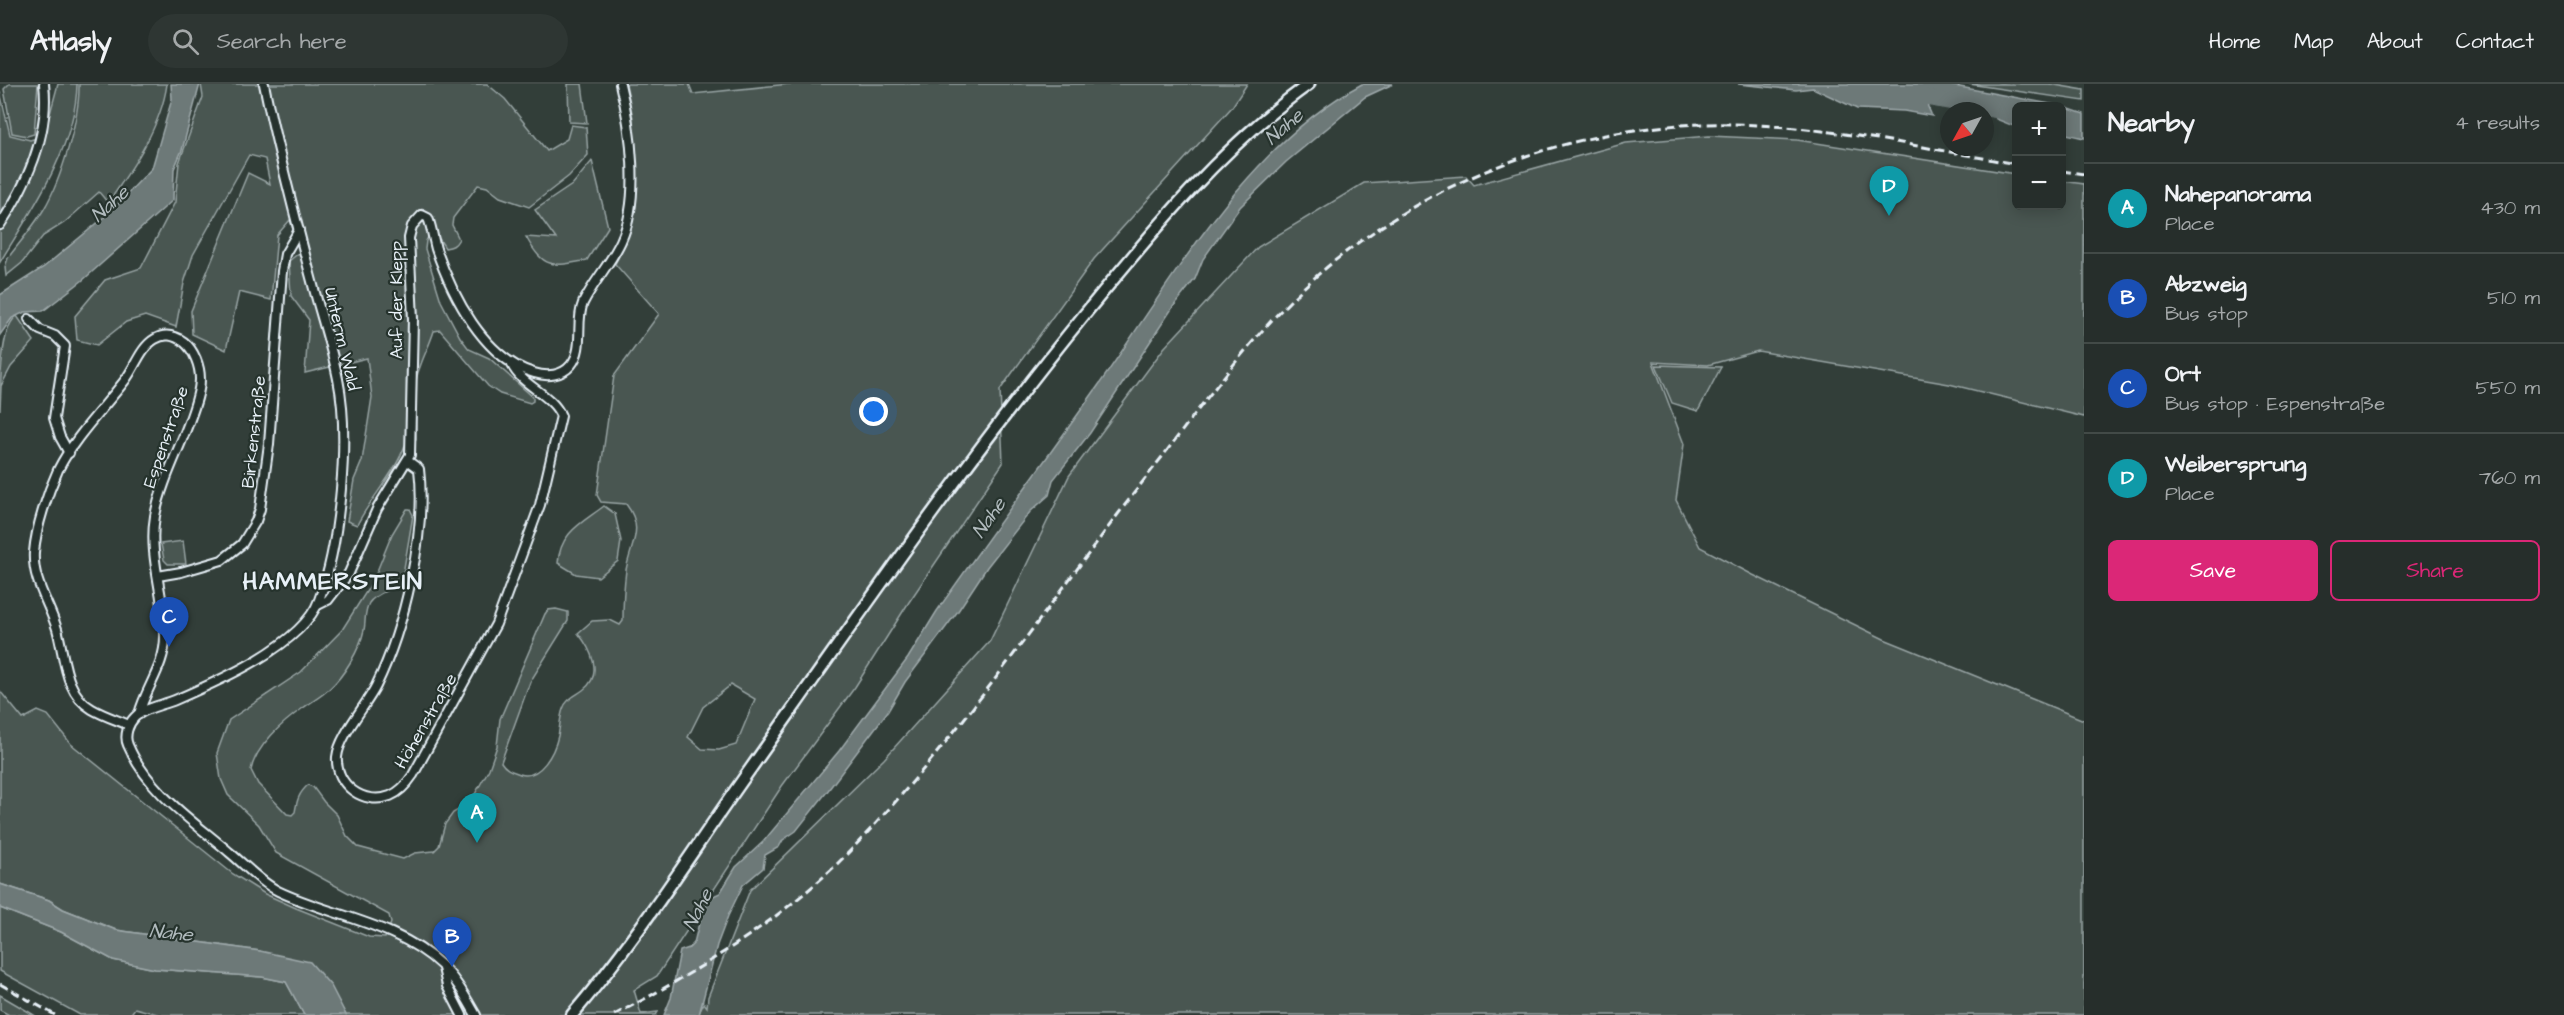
<!DOCTYPE html>
<meta charset="utf-8">
<style>
body{margin:0;font-family:"Architects Daughter",sans-serif;background:#2e3633;color:#f1f3f6}
.controls{position:absolute;right:18px;top:18px;display:grid;overflow:hidden;border-radius:9px;box-shadow:0 3px 15px #0003}
.controls button{width:54px;height:54px;display:grid;place-items:center;padding:0;border:0;border-bottom:2px solid #424a47;background:#262e2b;color:#f1f3f6;font:30px sans-serif}
.compass{position:absolute;left:1940px;top:18px;width:54px;height:54px;border-radius:50%;background:#262e2b;box-shadow:0 3px 15px #0003;rotate:230deg}
.you{position:absolute;left:874px;top:328px;width:21px;height:21px;margin:-15px;border:4px solid #fff;border-radius:50%;background:#1a73e8;box-shadow:0 0 0 9px #1a73e833}
.badge{display:grid;place-items:center;width:39px;height:39px;border-radius:50%;background:#db2777;color:#fff;font-size:20px;font-weight:700}
.pin{position:absolute;translate:-50% -50px;filter:drop-shadow(0 2px 3px #0008)}
.pin::after{content:'';position:absolute;top:32px;width:21px;height:18px;background:inherit;clip-path:polygon(0 0,100% 0,50% 100%)}
.list{margin:0;padding:0;list-style:none}
h2{display:flex;justify-content:space-between;align-items:center;height:78px;margin:0;padding:0 24px;font-size:26px}
h2 small{font-size:20px;font-weight:400;color:#a4a8a9}
.list li{display:grid;grid-template-columns:39px 1fr auto;gap:18px;align-items:center;box-sizing:border-box;height:90px;padding:0 24px;border-top:2px solid #424a47}
.list b{display:block;font-size:22px;white-space:nowrap}
.list p{margin:0;font-size:20px;white-space:nowrap;color:#a4a8a9}
.list em{font-size:20px;font-style:normal;color:#a4a8a9}
.actions{display:flex;gap:12px;padding:18px 24px}
.actions a{flex:1;padding:14px 0;border:2px solid #db2777;border-radius:9px;text-align:center;font-size:21px;color:#db2777}
.actions .main{background:#db2777;color:#fff}
.icon{flex:none;width:33px;height:33px;fill:none;stroke:currentColor;stroke-width:2;stroke-linecap:round;stroke-linejoin:round}
.map{position:relative;flex:none;width:2084px;height:931px;overflow:hidden}
header{display:flex;align-items:center;gap:36px;box-sizing:border-box;height:84px;padding:0 30px;background:#262e2b;border-bottom:2px solid #424a47}
header strong{font-size:28px}
nav{display:flex;gap:33px;margin-inline-start:auto;font-size:21px}
.search{width:420px;height:54px;background:#2e3633;display:flex;align-items:center;gap:15px;box-sizing:border-box;padding:0 21px;border-radius:33px;color:#a4a8a9;font-size:22px}
main{display:flex}
aside{flex:1;background:#262e2b}
.map>svg:first-child{display:block}
</style>
<header>
<strong>Atlasly</strong>
<div class="search"><svg class="icon" aria-label="search" viewBox="0 0 24 24"><circle cx="10" cy="10" r="6"/><path d="M15 15l6 6"/></svg>Search here</div>
<nav><a>Home</a><a>Map</a><a>About</a><a>Contact</a></nav>
</header>
<main>
<div class="map">
<svg width="2084" height="931" viewBox="0 0 2084 931">
<rect width="100%" height="100%" fill="#323e39"/>
<filter id="ink" filterUnits="userSpaceOnUse"><feTurbulence type="fractalNoise" baseFrequency=".0167" numOctaves="2"/><feDisplacementMap in="SourceGraphic" scale="12" xChannelSelector="R" yChannelSelector="G"/><feConvolveMatrix kernelMatrix="1 2 1 2 8 2 1 2 1" color-interpolation-filters="sRGB"/></filter>
<g filter="url(#ink)">
<g fill="#495651" stroke="#98a4a4" stroke-width="1.5" fill-rule="evenodd">
<polygon points="9,0 38,0 34,50 27,52 12,49 4,5"/>
<path d="M 58,0 L 77,0 C 76,62 32,126 0,178 L 0,8 L 10,51 L 30,56 L 44,52 Z"/>
<path d="M 79,0 L 167,0 C 161,43 133,83 108,119 L 99,108 L 64,139 L 43,152 L 22,179 L 6,192 L 5,183 L 8,174 C 20,158 34,142 44,125 C 61,96 80,34 79,0 Z"/>
<path d="M 201,0 L 487,0 L 505,15 L 547,67 L 567,55 L 571,41 L 586,43 L 588,71 L 569,92 L 529,123 L 500,113 L 487,103 L 478,101 L 453,134 L 452,141 L 459,155 C 455,162 452,163 445,164 L 433,145 L 426,157 L 425,165 L 441,217 L 460,253 L 469,265 L 489,274 L 533,313 L 533,317 L 530,319 L 500,310 L 488,302 L 440,246 L 434,247 C 430,260 424,271 420,283 C 411,304 416,333 416,356 L 405,361 C 395,390 371,413 357,441 L 347,437 L 354,396 L 362,377 L 372,313 L 367,274 L 305,289 L 309,236 L 291,212 L 289,177 L 300,168 L 290,136 L 277,151 L 271,216 L 239,208 L 226,266 L 192,250 L 191,227 L 248,89 L 270,100 L 265,75 L 249,71 L 193,171 L 184,199 L 176,243 L 145,232 L 126,238 L 97,261 L 77,256 L 75,232 L 105,196 L 141,184 L 175,118 L 179,79 L 203,13 Z"/>
<polygon points="568,0 582,0 587,39 569,38"/>
<path d="M 626,0 L 689,0 L 693,10 L 789,0 L 1247,0 L 1232,23 L 1094,175 L 1000,306 L 1003,379 L 909,518 L 855,603 L 782,702 L 657,892 L 634,906 L 641,930 L 658,928 L 656,931 L 346,931 L 343,926 L 260,867 L 116,846 L 63,825 L 49,816 L 0,800 L 0,607 L 23,635 L 38,627 L 48,631 L 71,660 L 233,790 L 265,810 L 296,824 L 369,853 L 385,854 L 391,839 L 389,831 L 276,769 L 259,741 L 228,711 L 221,695 L 217,669 L 229,636 L 301,588 L 342,546 L 373,497 L 392,450 L 407,425 L 410,425 L 413,431 L 402,496 C 394,507 377,507 369,519 C 364,528 366,536 364,546 C 360,565 344,592 329,605 C 322,612 311,618 303,624 C 283,638 256,662 251,686 L 258,700 L 287,730 L 292,731 L 295,728 C 297,716 299,709 308,701 L 313,703 L 324,718 L 337,731 L 347,752 L 358,763 L 403,775 L 415,769 L 434,767 L 439,762 L 445,740 L 453,729 L 470,719 L 489,685 L 497,662 L 500,635 L 545,530 L 548,526 L 556,525 L 568,528 L 568,537 L 530,598 L 501,678 C 506,686 512,687 520,690 C 540,696 554,669 558,652 C 560,643 560,633 563,625 C 566,615 575,612 583,606 C 604,591 591,565 578,549 L 592,537 L 610,536 L 620,541 L 623,537 C 623,521 624,502 626,486 C 631,459 645,445 626,420 L 601,418 L 597,411 L 614,292 L 659,230 L 615,180 L 626,158 L 635,128 L 633,34 ZM 731,601 L 755,615 L 736,661 L 719,666 L 702,665 L 688,653 L 703,623 Z"/>
<polygon points="1969,0 2049,0 2084,6 2084,17"/>
<polygon points="1709,52 1797,56 2016,90 2016,122 2062,122 2062,97 2084,100 2084,333 1949,300 1758,267 1708,281 1653,278 1684,360 1676,416 1700,463 1753,491 1884,555 2084,636 2084,931 698,931 704,919 707,923 708,913 750,806 884,675 990,557 1069,392 1164,264 1258,163 1364,99 1466,92 1474,101 1626,59"/>
<path d="M 592,77 L 608,143 L 587,176 C 552,183 544,185 526,153 L 556,155 L 535,126 L 572,101 Z"/>
<path d="M 17,232 L 34,257 L 11,283 L 1,302 L 0,326 C 0,303 0,242 17,232 Z"/>
<polygon points="1656,281 1721,283 1698,327 1672,319"/>
<path d="M 604,422 L 615,430 L 621,457 L 618,477 L 598,493 L 576,490 L 558,479 C 560,448 582,439 604,422 Z"/>
<polygon points="183,457 186,480 168,480 164,476 161,460"/>
<polygon points="0,824 61,848 113,876 155,885 262,893 286,898 304,931 161,931 135,924 130,931 80,931 0,887"/>
<polygon points="0,911 29,928 34,931 9,931 0,926"/>
</g>
<g fill="#6d7978" stroke="#9ea9ab" stroke-width="1.5">
<polygon points="171,0 200,0 182,66 174,85 173,116 83,196 43,227 25,228 12,234 0,251 0,211 44,183 107,131 152,84 172,15"/>
<path d="M 1362,0 L 1393,0 L 1365,13 L 1286,78 L 1240,123 L 1203,175 L 1195,195 L 1173,223 L 1090,349 L 1053,396 L 1049,411 L 1030,428 L 987,483 L 958,527 L 905,598 L 888,627 L 826,709 L 796,747 L 783,756 L 779,763 L 765,771 L 763,784 L 743,801 L 728,832 L 717,861 L 699,931 L 664,931 L 671,914 L 680,867 L 689,864 L 694,859 L 700,835 L 711,813 L 720,809 L 736,783 L 763,758 L 839,667 L 908,574 L 937,527 C 990,451 1045,377 1098,302 C 1171,198 1247,61 1362,0 Z"/>
<polygon points="1738,0 1944,0 2061,22 2084,30 2084,54 2062,49 2062,22 2016,22 2016,43 1996,35 1992,21 1958,16 1925,16 1932,32 1904,27 1857,25 1813,4 1796,6"/>
<polygon points="0,800 49,816 63,825 116,846 260,867 310,878 331,902 346,931 304,931 286,898 262,893 155,885 113,876 61,848 0,824"/>
</g>
<g fill="none" stroke-linecap="round" stroke-linejoin="round">
<polyline stroke="#6d7978" stroke-width="16" points="1917,12 2016,30"/>
<defs>
<g id="minor">
<path d="M 264,0 C 278,69 296,137 314,205 C 322,235 332,265 338,295 C 350,353 340,460 319,516 C 303,561 217,598 175,616 C 163,621 144,624 135,633 C 128,640 124,652 128,661 C 147,707 193,737 229,768 C 245,781 260,798 278,807 C 330,832 397,839 441,881 C 456,895 466,914 476,931"/>
<path d="M 0,141 C 27,100 50,50 44,0"/>
<polyline points="29,235 40,246 55,252 65,262 54,334 60,353 69,369"/>
<path d="M 408,377 L 419,385 C 427,448 404,545 376,602 C 366,622 339,652 337,673 C 335,701 364,722 390,712 C 400,708 407,700 413,691 L 496,540 L 540,421 L 561,332 C 552,310 522,302 512,281"/>
<polyline points="158,492 181,488 222,476 242,460 256,437 260,425 269,360 282,187 285,170 299,146"/>
<path d="M 318,521 L 328,516 L 349,489 L 377,425 L 410,371 L 413,235 L 409,154 L 412,142 L 422,131 L 428,134 C 432,144 433,154 436,165 C 452,211 484,275 534,289 C 547,293 562,292 571,281 C 585,264 575,238 583,219 C 594,197 611,179 621,157 C 641,115 631,44 620,0"/>
<path d="M 129,641 C 117,636 104,632 92,625 C 64,609 65,573 57,545 C 49,519 32,496 34,468 C 36,443 48,408 58,386 C 75,352 104,324 126,295 C 135,283 141,263 155,255 C 165,249 174,251 184,258 C 194,266 200,282 200,295 C 200,309 194,324 189,338 C 178,368 161,400 155,432 C 148,472 165,513 165,553 C 165,582 146,603 139,630"/>
<polyline points="443,884 447,902 462,931"/>
</g>
<path id="secondary" d="M 572,931 C 638,854 692,767 751,684 C 859,531 966,376 1084,231 C 1152,148 1222,62 1309,0"/>
</defs>
<use href="#minor" stroke="#e8f1f8" stroke-width="12"/>
<use href="#secondary" stroke="#e8f1f8" stroke-width="15"/>
<use href="#minor" stroke="#26332d" stroke-width="8"/>
<use href="#secondary" stroke="#26332d" stroke-width="10"/>
<g stroke="#e8f1f8" stroke-width="3" stroke-dasharray="9 4.5" stroke-linecap="butt">
<polyline points="2062,87 2084,90"/>
<polyline points="0,900 55,931"/>
<path d="M 614,931 C 694,890 784,835 847,770 C 964,650 1058,505 1162,373 C 1205,317 1247,259 1298,209 C 1402,110 1539,51 1681,41 C 1794,34 1907,61 2016,80"/>
</g>
</g>
</g>
<g text-anchor="middle" dominant-baseline="central" stroke-width="4.5" stroke-linejoin="round" paint-order="stroke">
<g font-size="18" fill="#e8f1f8" stroke="#26332d">
<text transform="translate(396 216) rotate(-90)">Auf der Klepp</text>
<text transform="translate(342 255) rotate(77)">Unterm Wald</text>
<text transform="translate(254 348) rotate(-84)">Birkenstraße</text>
<text transform="translate(166 353) rotate(-71)">Espenstraße</text>
<text transform="translate(426 637) rotate(-60)">Höhenstraße</text>
</g>
<g font-size="20" font-style="italic" fill="#b1bbbe" stroke="#26332d">
<text transform="translate(1284 43) rotate(-41)">Nahe</text>
<text transform="translate(110 120) rotate(-42)">Nahe</text>
<text transform="translate(989 434) rotate(-55)">Nahe</text>
<text transform="translate(698 826) rotate(-64)">Nahe</text>
<text transform="translate(171 849) rotate(6)">Nahe</text>
</g>
<g font-size="24" font-weight="bold" letter-spacing="1.5" fill="#e8f1f8" stroke="#26332d">
<text x="333" y="498">HAMMERSTEIN</text>
</g>
</g>
</svg>
<div class="controls">
<button>+</button>
<button>−</button>
</div>
<svg class="compass" viewBox="-18 -18 36 36"><path d="M0-13l5 13h-10z" fill="#e53935"/><path d="M0 13l5-13h-10z" fill="#a4a8a9"/></svg>
<div class="you"></div>
<div class="pin badge" style="left:477px;top:759px;background:#0f9aa8">A</div>
<div class="pin badge" style="left:452px;top:883px;background:#1a4fb4">B</div>
<div class="pin badge" style="left:169px;top:563px;background:#1a4fb4">C</div>
<div class="pin badge" style="left:1889px;top:132px;background:#0f9aa8">D</div>
</div>
<aside>
<h2>Nearby<small>4 results</small></h2>
<ul class="list">
<li><span class="badge" style="background:#0f9aa8">A</span><div><b>Nahepanorama</b><p>Place</p></div><em>430 m</em></li>
<li><span class="badge" style="background:#1a4fb4">B</span><div><b>Abzweig</b><p>Bus stop</p></div><em>510 m</em></li>
<li><span class="badge" style="background:#1a4fb4">C</span><div><b>Ort</b><p>Bus stop · Espenstraße</p></div><em>550 m</em></li>
<li><span class="badge" style="background:#0f9aa8">D</span><div><b>Weibersprung</b><p>Place</p></div><em>760 m</em></li>
</ul>
<div class="actions"><a class="main">Save</a><a>Share</a></div>
</aside>
</main>
